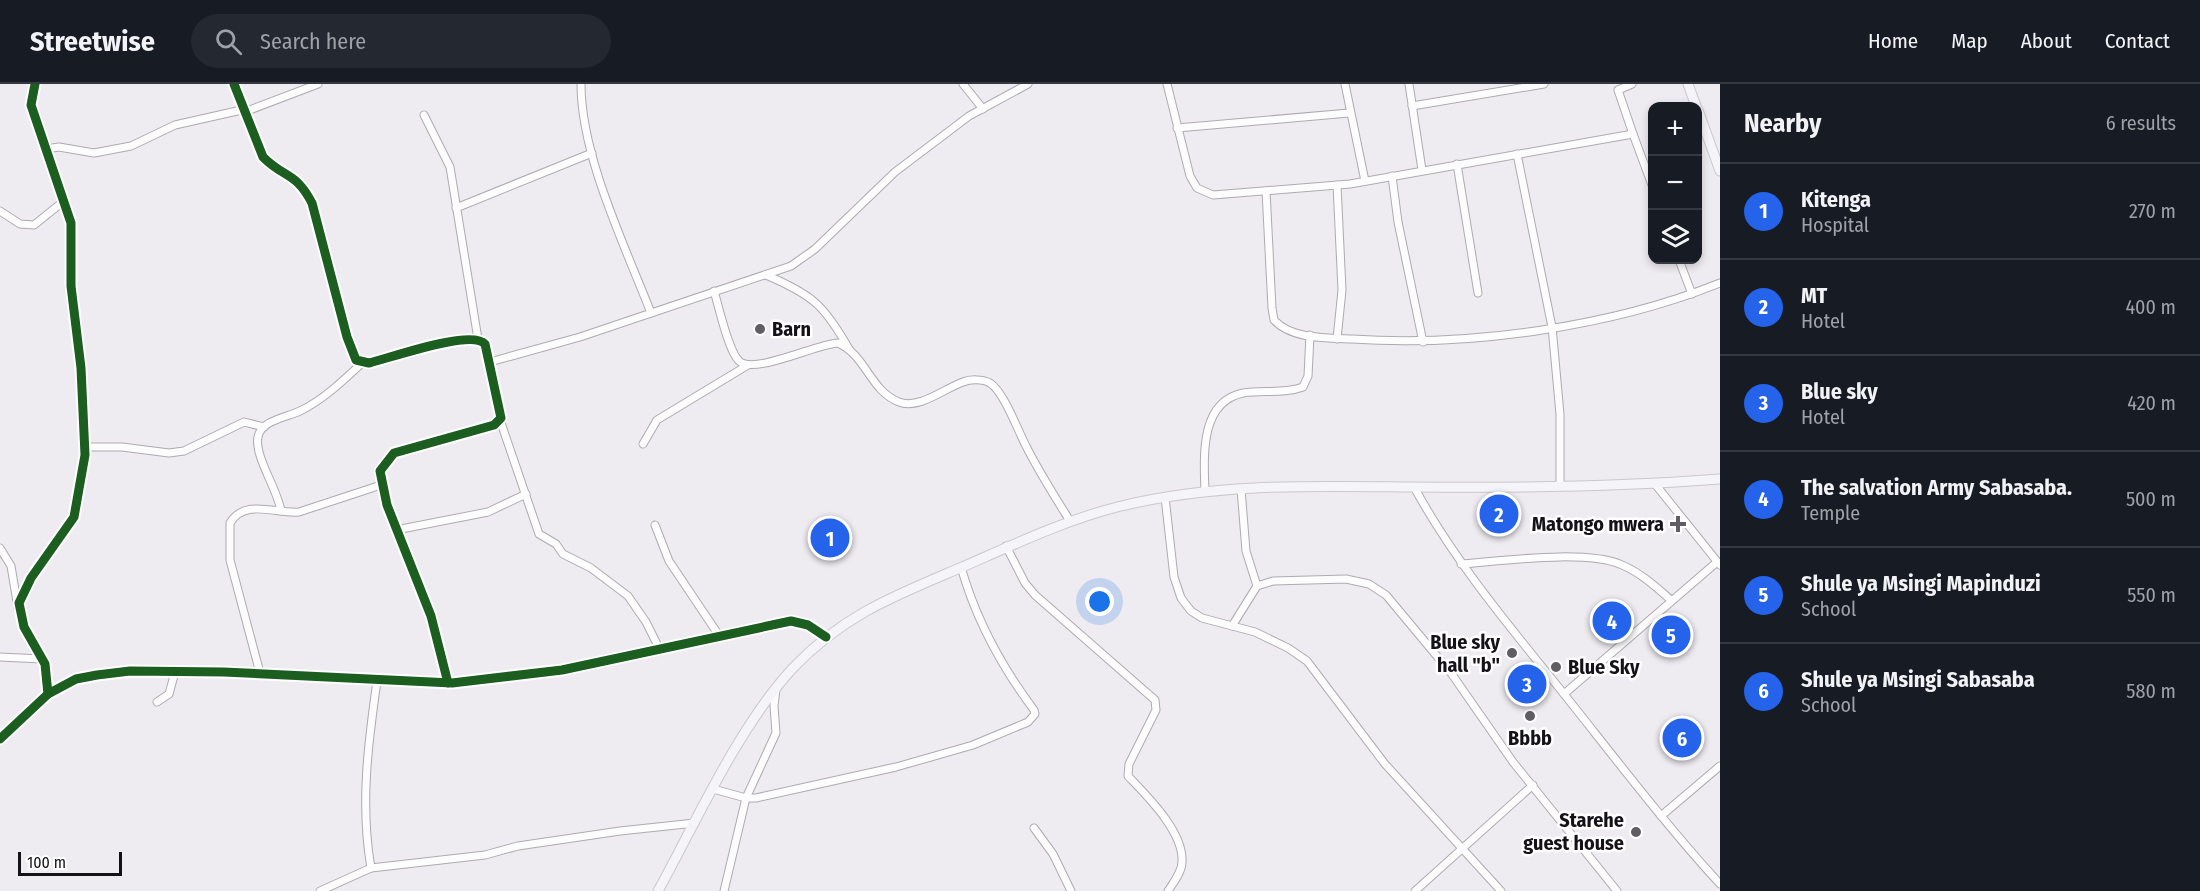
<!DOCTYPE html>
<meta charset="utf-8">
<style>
body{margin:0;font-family:"Fira Sans Condensed",sans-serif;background:#242831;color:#f1f3f6}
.controls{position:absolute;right:18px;top:18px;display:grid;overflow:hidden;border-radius:12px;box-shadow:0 3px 9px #0003}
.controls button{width:54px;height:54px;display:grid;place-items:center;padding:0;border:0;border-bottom:2px solid #363941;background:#171b24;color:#f1f3f6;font:30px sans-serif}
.scale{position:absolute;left:18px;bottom:15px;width:104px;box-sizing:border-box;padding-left:6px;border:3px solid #141216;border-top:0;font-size:16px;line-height:21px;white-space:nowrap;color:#141216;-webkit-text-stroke:4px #fff;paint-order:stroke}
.you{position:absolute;left:1100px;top:518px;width:21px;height:21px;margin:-15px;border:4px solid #fff;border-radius:50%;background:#1a73e8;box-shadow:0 0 0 9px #1a73e833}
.badge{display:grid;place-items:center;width:39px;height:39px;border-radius:50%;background:#2563eb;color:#fff;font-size:20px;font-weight:700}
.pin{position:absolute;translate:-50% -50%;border:3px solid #fff;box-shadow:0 2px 6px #0006}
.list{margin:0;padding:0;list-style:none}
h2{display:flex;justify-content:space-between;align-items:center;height:78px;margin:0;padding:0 24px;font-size:26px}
h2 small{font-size:20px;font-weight:400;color:#9ea1a6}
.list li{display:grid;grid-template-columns:39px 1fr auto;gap:18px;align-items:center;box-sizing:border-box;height:96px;padding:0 24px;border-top:2px solid #363941}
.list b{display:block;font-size:22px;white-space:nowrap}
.list p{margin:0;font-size:20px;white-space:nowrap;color:#9ea1a6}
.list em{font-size:20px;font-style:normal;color:#9ea1a6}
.icon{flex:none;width:33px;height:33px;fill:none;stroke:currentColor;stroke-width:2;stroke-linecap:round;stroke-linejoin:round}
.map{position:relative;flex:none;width:1720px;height:807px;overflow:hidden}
header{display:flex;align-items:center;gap:36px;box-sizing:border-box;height:84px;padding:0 30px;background:#171b24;border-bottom:2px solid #363941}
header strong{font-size:28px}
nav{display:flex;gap:33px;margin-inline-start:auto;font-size:21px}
.search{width:420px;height:54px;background:#242831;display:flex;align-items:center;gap:15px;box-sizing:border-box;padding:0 21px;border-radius:33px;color:#9ea1a6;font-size:22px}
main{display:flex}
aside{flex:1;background:#171b24}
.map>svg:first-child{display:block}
</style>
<header>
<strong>Streetwise</strong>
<div class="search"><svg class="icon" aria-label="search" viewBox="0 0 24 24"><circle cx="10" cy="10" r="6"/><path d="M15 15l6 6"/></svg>Search here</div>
<nav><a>Home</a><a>Map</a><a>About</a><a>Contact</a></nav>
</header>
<main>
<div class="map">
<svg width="1720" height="807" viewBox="0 0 1720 807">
<rect width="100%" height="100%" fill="#eeebf1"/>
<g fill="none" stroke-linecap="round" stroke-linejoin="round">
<defs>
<g id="minor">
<polyline points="35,0 31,21 71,139 71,202 81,284 85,371 74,433 31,494 19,519 24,543 45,580 48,610"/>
<path d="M 234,0 L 263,73 C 285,95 295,87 312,119 L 347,253 L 356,276 L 369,279 C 390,274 471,245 485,260 L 501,334 L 494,341 L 394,369 L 380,387 L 387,421 L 431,532 L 448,599"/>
<path d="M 581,0 C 581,72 625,162 651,229"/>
<polyline points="963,0 983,25"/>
<polyline points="1167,0 1190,92 1197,104 1213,111 1350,100 1633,50 1618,6 1632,0"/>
<polyline points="1345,0 1365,97"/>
<polyline points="1409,0 1422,86"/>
<polyline points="1412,22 1544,0"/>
<polyline points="247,27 318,0"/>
<polyline points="424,31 450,83 478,255"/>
<polyline points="1177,44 1349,29"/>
<polyline points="1633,50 1652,101"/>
<polyline points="46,65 59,63 94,69 131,62 175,41 246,25"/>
<polyline points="1517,70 1552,243 1560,330 1560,402"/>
<polyline points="1457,80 1478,209"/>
<polyline points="1392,92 1398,138 1423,258"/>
<path d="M 1266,107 L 1272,224 L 1274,236 C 1291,255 1327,254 1352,255 C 1469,263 1611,243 1720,199"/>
<polyline points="456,124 592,69"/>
<polyline points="0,127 20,140 34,141 64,117"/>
<polyline points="1679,176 1692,210"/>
<path d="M 766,191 C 813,211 824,221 849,265"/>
<path d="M 714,207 C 719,223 728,266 739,277 C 754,291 816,260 838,259 C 866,271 870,307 899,318 C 919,326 945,304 963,298 C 970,295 983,295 990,299 C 1004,308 1018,347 1026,362 C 1039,388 1055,413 1070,437"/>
<polyline points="1337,255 1342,206 1337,101"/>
<polyline points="490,278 580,253 791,182 815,165 895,88 969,32 1028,0"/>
<polyline points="500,336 539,450 556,460 563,470 591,484 628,512 646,538 659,564"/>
<polyline points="643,360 657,336 748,281"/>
<polyline points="85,363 122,363 169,369 184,367 244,338 264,343"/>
<polyline points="1655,400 1720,481"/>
<path d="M 1414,403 C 1455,478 1510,543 1564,610 C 1615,674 1665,740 1720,800"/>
<polyline points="1241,405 1246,467 1257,502"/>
<path d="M 1205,408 C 1204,374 1199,318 1243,309 C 1263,306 1284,310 1303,303 L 1308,292 L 1310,251"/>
<polyline points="1165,413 1174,493 1181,514 1191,527 1202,534 1255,548 1288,564 1307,577 1385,680 1501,807"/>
<path d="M 281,427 C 278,406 254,372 258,353 C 261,336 288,333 300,327 C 323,316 344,296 362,279"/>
<polyline points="655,441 669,477 720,553"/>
<polyline points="396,446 488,428 526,410"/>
<path d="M 1006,462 L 1025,499 L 1035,511 L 1155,616 L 1156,626 L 1129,680 L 1128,692 C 1147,712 1184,748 1182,778 C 1182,788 1173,799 1168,807"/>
<polyline points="0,464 11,482 18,524"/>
<path d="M 1461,480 C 1503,477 1586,465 1622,481 C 1641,489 1656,503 1671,516"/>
<polyline points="1232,542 1257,502 1273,497 1346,495 1369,500 1386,511 1451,589 1513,678 1617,807"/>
<polyline points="0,573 42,575"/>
<path d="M 260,589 L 230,476 L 230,439 C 245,414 276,430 299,428 L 381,401"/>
<polyline points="1564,610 1717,478"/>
<polyline points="157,618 169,610 175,588"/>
<polyline points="0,655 48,610 76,595 97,591 130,587 224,588 452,599 562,586 791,537 808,541 826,553"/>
<path d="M 713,705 L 746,714 L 756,714 L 896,683 L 973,661 L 1028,638 L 1035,630 L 1034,626 C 1001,582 976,536 961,483"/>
<polyline points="1661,732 1720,682"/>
<polyline points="1034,744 1053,770 1071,807"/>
<path d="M 371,784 C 360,721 368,660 377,597"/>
<polyline points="320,807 371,784 485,771 518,762 620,747 695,739"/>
<polyline points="724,807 746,714 776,649 774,622 776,605"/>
<polyline points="1415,807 1533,701"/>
</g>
<g id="major">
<polyline points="1688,0 1696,22"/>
<polyline points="1698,26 1720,87"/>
<path d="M 658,807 C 697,736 738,644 792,585 C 843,531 894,512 960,484 C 1013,461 1065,436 1121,422 C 1216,399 1314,402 1411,403 C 1514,404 1617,403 1720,395"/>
</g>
</defs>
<use href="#minor" stroke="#aeabb0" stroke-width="9"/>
<use href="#major" stroke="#cac8cc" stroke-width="11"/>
<use href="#minor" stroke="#fcfcfd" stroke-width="7"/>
<use href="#major" stroke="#f5f4f9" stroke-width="9"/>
<defs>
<g id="cycleway">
<polyline points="35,0 31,21 71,139 71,202 81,284 85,371 74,433 31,494 19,519 24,543 45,580 48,610"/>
<path d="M 234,0 L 263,73 C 285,95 295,87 312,119 L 347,253 L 356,276 L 369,279 C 390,274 471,245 485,260 L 501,334 L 494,341 L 394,369 L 380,387 L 387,421 L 431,532 L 448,599"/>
<polyline points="0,655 48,610 76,595 97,591 130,587 224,588 452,599 562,586 791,537 808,541 826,553"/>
</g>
</defs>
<use href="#cycleway" stroke="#fff" stroke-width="13"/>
<use href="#cycleway" stroke="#1b5e20" stroke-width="9"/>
</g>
<g fill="#605e63" stroke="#fff" stroke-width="2">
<circle cx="760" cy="245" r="6"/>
<path d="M1675 431h6v6h6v6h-6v6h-6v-6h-6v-6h6z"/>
<circle cx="1512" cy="569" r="6"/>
<circle cx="1556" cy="583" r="6"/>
<circle cx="1530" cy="632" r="6"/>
<circle cx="1636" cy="748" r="6"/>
</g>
<g text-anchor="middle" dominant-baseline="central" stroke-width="5" stroke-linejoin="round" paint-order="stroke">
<g font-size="20" font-weight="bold" fill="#141216" stroke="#fff" text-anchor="end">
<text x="772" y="245" text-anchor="start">Barn</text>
<text x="1664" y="440">Matongo mwera</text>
<text x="1500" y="558">Blue sky<tspan x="1500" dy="23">hall "b"</tspan></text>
<text x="1568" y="583" text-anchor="start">Blue Sky</text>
<text x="1530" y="654" text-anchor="middle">Bbbb</text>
<text x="1624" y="736">Starehe<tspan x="1624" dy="23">guest house</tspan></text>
</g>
</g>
</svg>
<div class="controls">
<button>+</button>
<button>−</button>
<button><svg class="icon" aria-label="layers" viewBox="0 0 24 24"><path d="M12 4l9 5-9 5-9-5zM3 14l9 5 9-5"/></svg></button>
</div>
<div class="scale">100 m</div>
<div class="you"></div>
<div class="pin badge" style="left:830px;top:454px">1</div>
<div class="pin badge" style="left:1499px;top:430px">2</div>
<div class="pin badge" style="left:1527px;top:600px">3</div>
<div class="pin badge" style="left:1612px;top:537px">4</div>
<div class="pin badge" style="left:1671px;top:551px">5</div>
<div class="pin badge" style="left:1682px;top:654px">6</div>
</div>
<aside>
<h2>Nearby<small>6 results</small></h2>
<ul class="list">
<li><span class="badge">1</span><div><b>Kitenga</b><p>Hospital</p></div><em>270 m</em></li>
<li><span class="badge">2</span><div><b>MT</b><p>Hotel</p></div><em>400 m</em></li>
<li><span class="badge">3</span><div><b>Blue sky</b><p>Hotel</p></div><em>420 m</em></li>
<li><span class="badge">4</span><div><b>The salvation Army Sabasaba.</b><p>Temple</p></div><em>500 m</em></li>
<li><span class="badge">5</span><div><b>Shule ya Msingi Mapinduzi</b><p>School</p></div><em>550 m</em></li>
<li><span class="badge">6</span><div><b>Shule ya Msingi Sabasaba</b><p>School</p></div><em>580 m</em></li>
</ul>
</aside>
</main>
